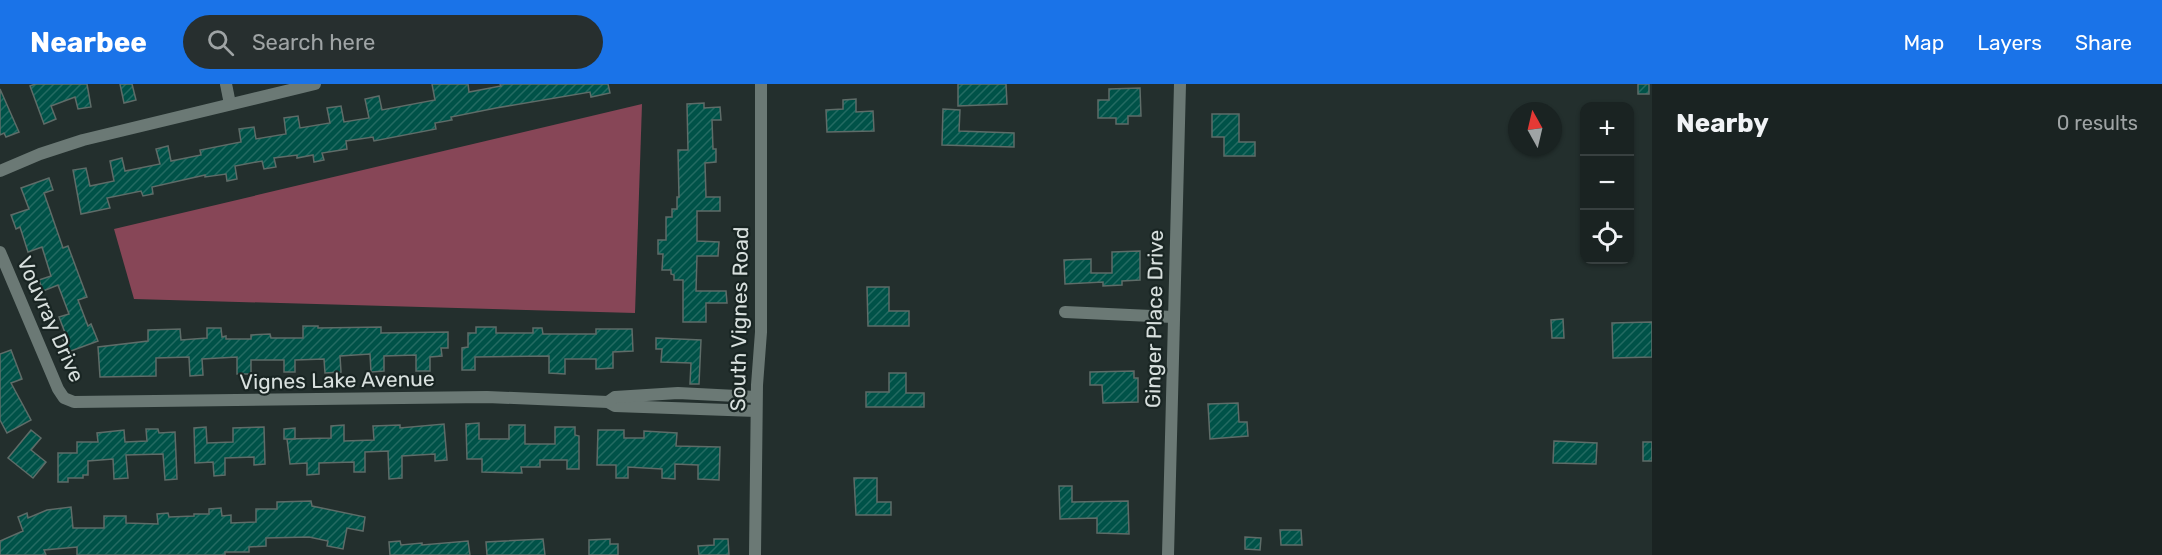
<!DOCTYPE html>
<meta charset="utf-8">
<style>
body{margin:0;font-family:Rubik,sans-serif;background:#272f2f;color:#f1f3f6}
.controls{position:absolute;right:18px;top:18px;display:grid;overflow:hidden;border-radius:12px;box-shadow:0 2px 4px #0004}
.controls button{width:54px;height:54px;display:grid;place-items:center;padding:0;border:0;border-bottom:2px solid #384040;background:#1a2322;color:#f1f3f6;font:30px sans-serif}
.compass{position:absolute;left:1508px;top:18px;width:54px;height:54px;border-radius:50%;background:#1a2322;box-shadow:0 2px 4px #0004;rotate:352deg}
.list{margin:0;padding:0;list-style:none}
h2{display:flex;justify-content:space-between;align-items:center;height:78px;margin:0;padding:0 24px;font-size:26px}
h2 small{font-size:20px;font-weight:400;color:#9fa4a5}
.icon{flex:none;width:33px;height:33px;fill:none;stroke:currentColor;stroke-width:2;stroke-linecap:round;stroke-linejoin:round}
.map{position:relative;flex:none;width:1652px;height:471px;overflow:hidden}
header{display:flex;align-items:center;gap:36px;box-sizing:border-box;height:84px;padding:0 30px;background:#1a73e8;color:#fff}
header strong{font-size:28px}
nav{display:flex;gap:33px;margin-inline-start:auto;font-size:21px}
.search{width:420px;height:54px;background:#272f2f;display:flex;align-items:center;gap:15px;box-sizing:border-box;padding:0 21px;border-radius:33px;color:#9fa4a5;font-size:22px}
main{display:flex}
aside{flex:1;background:#1a2322}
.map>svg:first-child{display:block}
</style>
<header>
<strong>Nearbee</strong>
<div class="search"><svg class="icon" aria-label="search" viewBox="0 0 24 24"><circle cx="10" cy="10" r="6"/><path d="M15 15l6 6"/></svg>Search here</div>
<nav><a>Map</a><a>Layers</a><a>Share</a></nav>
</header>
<main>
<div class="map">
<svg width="1652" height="471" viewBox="0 0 1652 471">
<defs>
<pattern id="building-hatch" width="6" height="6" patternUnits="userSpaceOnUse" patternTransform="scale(1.5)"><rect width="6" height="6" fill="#005248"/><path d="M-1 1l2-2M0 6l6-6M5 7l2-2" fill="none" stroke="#246b62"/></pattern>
</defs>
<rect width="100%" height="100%" fill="#232f2d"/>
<polygon fill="#874657" points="642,20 635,229 134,215 114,145"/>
<g fill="url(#building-hatch)" stroke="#5e6c68" stroke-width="1.5">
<polygon points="35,0 87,0 91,23 78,25 75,13 51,22 56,35 44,40 30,2"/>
<polygon points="120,0 132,0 136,16 124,19"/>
<polygon points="432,0 468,0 469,8 501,2 500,0 608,0 610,9 591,13 590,8 496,24 451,33 452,36 435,39 436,45 374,57 373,53 346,57 347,65 322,69 324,76 314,78 313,71 297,74 297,71 274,74 276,83 264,85 262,77 235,82 237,95 227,97 226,90 205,93 205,91 152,103 153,110 143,112 141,107 107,114 110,124 81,130 73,86 86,84 90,102 114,97 110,77 122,74 125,87 160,80 156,65 168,62 171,77 201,71 200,66 241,58 239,45 254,43 256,55 286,50 284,34 298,32 300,44 330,39 327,24 341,22 344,38 369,34 365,15 379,12 382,26 435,16"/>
<polygon points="958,0 1006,0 1007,20 958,22"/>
<rect x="1638" y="0" width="11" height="10"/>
<polygon points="1140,4 1141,32 1128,32 1128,40 1116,40 1116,34 1098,34 1098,16 1109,16 1109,5"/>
<polygon points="0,5 19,48 6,53 4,49 0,51"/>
<polygon points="856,15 856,28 873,27 874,47 827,48 826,26 843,25 843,16"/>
<polygon points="704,19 704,24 720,23 721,36 712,36 713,65 716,65 716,78 705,79 706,113 720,113 720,127 697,127 697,157 719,158 718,172 697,172 696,207 726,207 727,219 706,219 706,238 683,238 683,196 674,196 674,191 671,190 671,186 662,186 663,170 658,170 658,156 666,156 666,133 672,133 672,125 677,125 677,113 679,113 678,66 688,66 687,20"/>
<polygon points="943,25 960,26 959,47 1014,49 1014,63 942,61"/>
<polygon points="1212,30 1239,30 1239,58 1255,58 1255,72 1224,72 1224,53 1212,53"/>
<polygon points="49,94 53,106 44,109 63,164 68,162 87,213 78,216 88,242 91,240 98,257 68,268 63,255 67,254 59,233 69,230 58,201 43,207 39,196 51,192 42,163 28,168 20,143 16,145 11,131 29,125 21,104"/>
<polygon points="1140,167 1140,196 1122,197 1122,201 1103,202 1103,198 1065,200 1064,176 1091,175 1091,189 1112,189 1112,168"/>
<polygon points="867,203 889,203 889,227 909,227 909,242 868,242"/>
<polygon points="1563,235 1564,254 1552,254 1551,236"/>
<polygon points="1652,238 1652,273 1613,274 1612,239"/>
<polygon points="303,242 318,242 318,244 381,243 381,249 448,248 448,264 441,264 442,272 430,273 430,287 416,287 416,271 384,272 384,287 371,288 370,270 340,272 341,288 325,289 324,275 295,276 295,288 284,288 284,276 251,276 251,290 237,290 237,273 202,275 203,291 190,292 189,273 156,274 156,292 100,293 98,263 148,257 148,246 180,245 181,256 207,254 207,244 221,244 222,253 226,252 226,255 251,255 251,251 270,250 271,254 303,254"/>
<polygon points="476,243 496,243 496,249 533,249 533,244 542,244 543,250 596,250 596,245 632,245 633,267 613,268 613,284 596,285 596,275 565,275 565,290 549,289 549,272 475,273 475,286 462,286 462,264 468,263 468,249 476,249"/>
<polygon points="656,254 701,256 699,300 690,300 691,279 661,278 662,265 656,265"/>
<polygon points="11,266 22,295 11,299 31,336 7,349 0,336 0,270"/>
<polygon points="1134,287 1134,294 1138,294 1138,318 1103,319 1102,301 1090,301 1090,288"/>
<polygon points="889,289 906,289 906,309 924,309 924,323 866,323 866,308 889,308"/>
<polygon points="1238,319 1239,338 1247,338 1248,352 1210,355 1208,320"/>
<polygon points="479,339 479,355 509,355 509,341 525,341 525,360 555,360 555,343 575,343 575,351 579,352 579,385 567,385 567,376 540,376 540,383 521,383 522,389 482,388 482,375 467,375 466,340"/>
<polygon points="444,340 447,376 435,377 435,370 402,372 402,394 389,395 388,367 365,368 365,388 354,388 354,378 319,379 319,390 307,391 307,379 290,380 287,355 331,354 331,342 344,341 344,357 374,356 373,342 400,341 400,344"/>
<polygon points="206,343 207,359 233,358 233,344 264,343 265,380 254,381 254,373 225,374 225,391 214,392 213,378 195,379 194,344"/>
<polygon points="295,344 295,355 284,355 284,345"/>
<polygon points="146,345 158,345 159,349 175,348 177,395 165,396 163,370 126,371 128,394 114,395 113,375 88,377 88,391 83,391 83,394 68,394 68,398 58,398 58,369 77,369 77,358 98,358 97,349 124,346 125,358 147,357"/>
<polygon points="31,346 41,354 31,366 46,378 33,394 8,374"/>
<polygon points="598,346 624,346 624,354 644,354 644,347 677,349 676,362 720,363 719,396 698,395 698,381 675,380 675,395 662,394 662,385 628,383 628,394 616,394 616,381 597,381"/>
<polygon points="1554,357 1597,359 1596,380 1553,379"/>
<rect x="1643" y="358" width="9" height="19"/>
<polygon points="854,394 877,394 877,418 891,418 891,431 856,431"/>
<polygon points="1059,402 1072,402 1072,418 1128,417 1129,450 1097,449 1097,434 1060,435"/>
<polygon points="311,417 312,422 365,433 363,447 347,444 343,465 327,462 328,457 309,453 266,454 266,462 249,463 249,468 225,468 225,471 77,471 77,463 44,466 46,471 0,471 0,457 23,447 18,433 27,429 28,434 47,426 71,423 73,444 104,444 104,432 126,432 126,439 158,440 157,430 168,429 169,433 194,432 194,430 209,430 209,425 221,424 222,432 231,431 231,439 256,438 256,425 277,425 277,418"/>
<polygon points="1280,446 1301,446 1302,461 1281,461"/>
<polygon points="1245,453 1261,454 1260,466 1245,465"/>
<polygon points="543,455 545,471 487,471 486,458"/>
<polygon points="610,455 610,460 618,460 618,471 589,471 589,456"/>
<polygon points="714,455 728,455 729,471 699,471 698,462 714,461"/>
<polygon points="400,457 401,461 422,459 422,461 468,457 470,471 390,471 389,458"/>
</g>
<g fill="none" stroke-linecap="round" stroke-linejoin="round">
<g stroke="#6b7975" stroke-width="12">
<polyline points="226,0 230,20"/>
<polyline points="0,87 40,70 83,56 315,0"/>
<polyline points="0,168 58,305 64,314 74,318 487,313 608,318 615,322 756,327"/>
<polyline points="1065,228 1173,233"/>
<polyline points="608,318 615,313 678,309 756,313"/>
<polyline points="755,471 757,301 761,248 761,0"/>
<polyline points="1168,471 1180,0"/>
</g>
</g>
<g text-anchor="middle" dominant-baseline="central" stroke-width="4.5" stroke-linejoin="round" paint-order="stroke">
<g font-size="21" fill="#d8e0de" stroke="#192523">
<text transform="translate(51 235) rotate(66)">Vouvray Drive</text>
<text transform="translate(739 235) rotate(-89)">South Vignes Road</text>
<text transform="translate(1154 235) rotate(-89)">Ginger Place Drive</text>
<text transform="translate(337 296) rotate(-1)">Vignes Lake Avenue</text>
</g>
</g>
</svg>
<div class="controls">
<button>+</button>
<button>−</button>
<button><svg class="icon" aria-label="locate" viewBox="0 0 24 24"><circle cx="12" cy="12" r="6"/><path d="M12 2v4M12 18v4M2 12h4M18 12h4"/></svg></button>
</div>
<svg class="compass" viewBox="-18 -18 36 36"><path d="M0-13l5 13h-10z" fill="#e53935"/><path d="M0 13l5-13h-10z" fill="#9fa4a5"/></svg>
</div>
<aside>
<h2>Nearby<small>0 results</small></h2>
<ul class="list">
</ul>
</aside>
</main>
